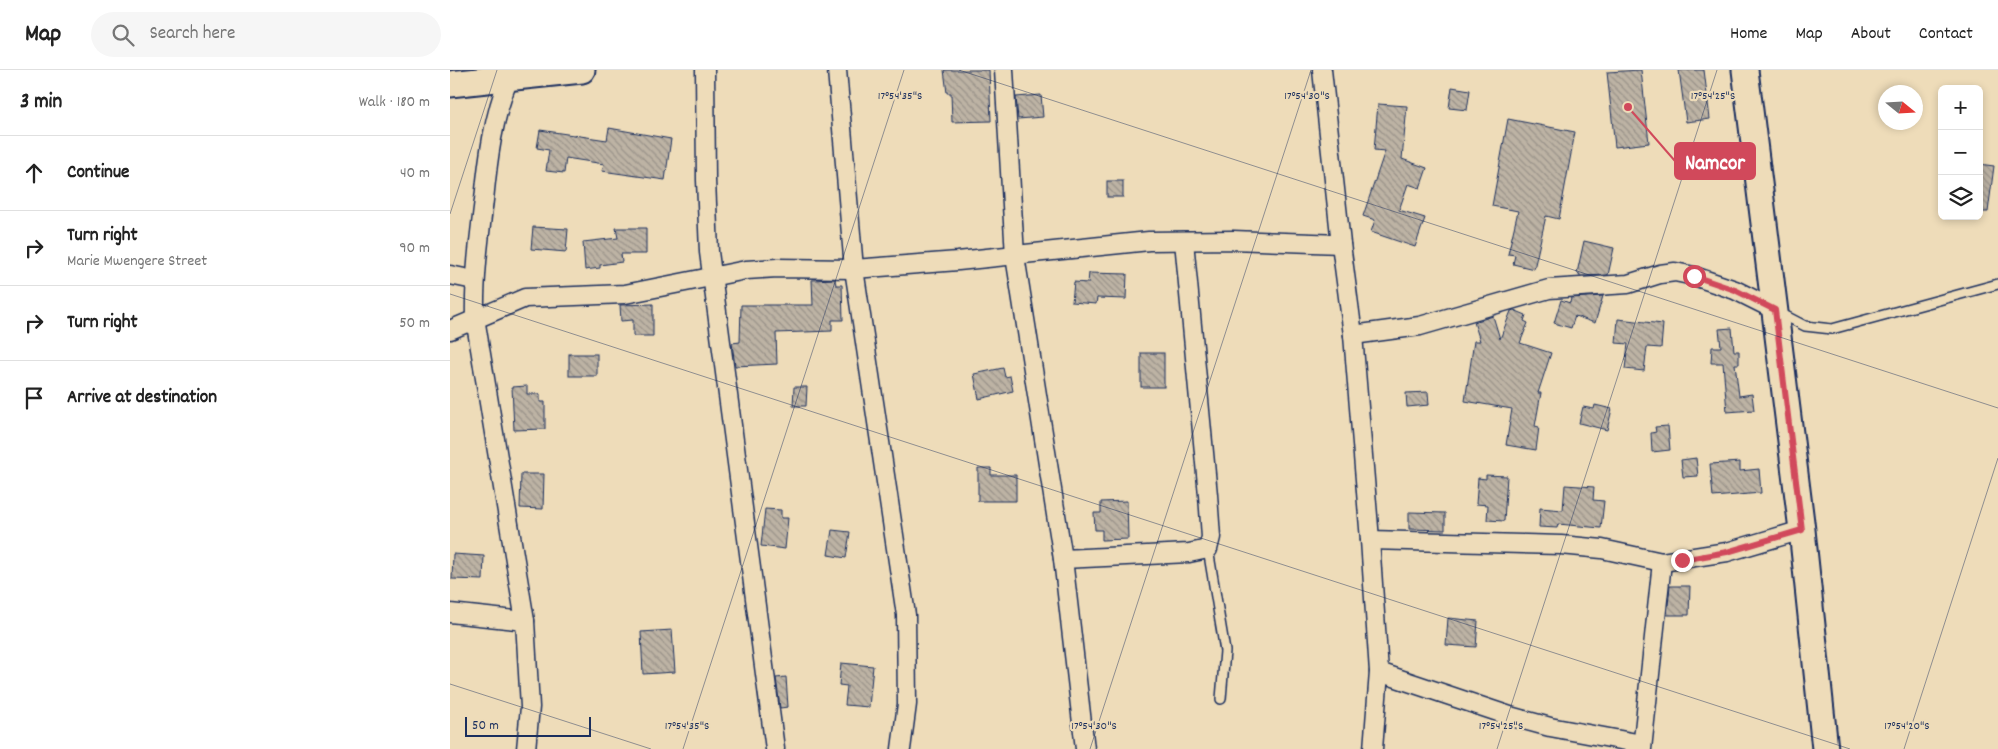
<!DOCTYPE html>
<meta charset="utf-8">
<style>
body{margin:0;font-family:Dekko,sans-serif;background:#f6f6f6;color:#222}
.controls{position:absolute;right:15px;top:15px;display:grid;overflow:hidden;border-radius:8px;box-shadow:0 2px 8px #0003}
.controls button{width:45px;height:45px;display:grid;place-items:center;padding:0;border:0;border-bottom:1px solid #e0e0e0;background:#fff;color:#222;font:25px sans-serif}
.compass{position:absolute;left:1428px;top:15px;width:45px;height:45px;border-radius:50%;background:#fff;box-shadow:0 2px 8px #0003;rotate:108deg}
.scale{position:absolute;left:15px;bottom:12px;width:126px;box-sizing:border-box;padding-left:5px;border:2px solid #1b2f5e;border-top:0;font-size:14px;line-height:18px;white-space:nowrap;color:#1b2f5e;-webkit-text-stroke:4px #eedcb9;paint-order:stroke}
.stop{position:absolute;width:15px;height:15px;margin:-11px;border:4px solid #d1495b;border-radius:50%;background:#fff}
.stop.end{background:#d1495b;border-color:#fff;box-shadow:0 1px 5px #0008}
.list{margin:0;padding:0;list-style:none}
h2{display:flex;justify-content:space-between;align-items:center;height:65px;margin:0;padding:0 20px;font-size:21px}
h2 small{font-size:16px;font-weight:400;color:#767676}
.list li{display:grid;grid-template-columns:32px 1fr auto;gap:15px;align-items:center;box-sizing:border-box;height:75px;padding:0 20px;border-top:1px solid #e0e0e0}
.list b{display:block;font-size:19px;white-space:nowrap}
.list p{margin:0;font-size:16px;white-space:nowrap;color:#767676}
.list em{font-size:16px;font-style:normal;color:#767676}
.icon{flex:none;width:28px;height:28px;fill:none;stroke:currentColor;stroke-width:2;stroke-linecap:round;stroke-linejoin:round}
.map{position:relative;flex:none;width:1548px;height:679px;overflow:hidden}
header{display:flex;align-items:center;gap:30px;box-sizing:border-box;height:70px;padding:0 25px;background:#fff;border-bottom:1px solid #e0e0e0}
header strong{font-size:24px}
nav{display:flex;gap:28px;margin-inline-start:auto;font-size:18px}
.search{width:350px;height:45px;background:#f6f6f6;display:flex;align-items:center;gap:12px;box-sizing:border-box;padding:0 18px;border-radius:28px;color:#767676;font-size:19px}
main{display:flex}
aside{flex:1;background:#fff}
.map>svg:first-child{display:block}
</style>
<header>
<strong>Map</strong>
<div class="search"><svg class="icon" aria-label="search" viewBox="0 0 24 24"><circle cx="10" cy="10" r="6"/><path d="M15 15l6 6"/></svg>Search here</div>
<nav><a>Home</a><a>Map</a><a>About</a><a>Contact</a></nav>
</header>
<main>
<aside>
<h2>3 min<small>Walk · 180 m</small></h2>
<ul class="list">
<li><svg class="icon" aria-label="ahead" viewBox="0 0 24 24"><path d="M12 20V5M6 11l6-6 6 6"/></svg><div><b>Continue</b></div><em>40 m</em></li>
<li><svg class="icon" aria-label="right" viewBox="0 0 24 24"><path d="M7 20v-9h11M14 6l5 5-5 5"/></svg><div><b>Turn right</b><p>Marie Mwengere Street</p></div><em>90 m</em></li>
<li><svg class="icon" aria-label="right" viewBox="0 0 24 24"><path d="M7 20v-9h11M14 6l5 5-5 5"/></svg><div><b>Turn right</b></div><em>50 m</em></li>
<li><svg class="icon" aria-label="arrive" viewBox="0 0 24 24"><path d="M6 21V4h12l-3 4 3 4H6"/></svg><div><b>Arrive at destination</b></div></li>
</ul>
</aside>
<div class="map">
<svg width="1548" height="679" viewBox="0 0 1548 679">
<defs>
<pattern id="building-back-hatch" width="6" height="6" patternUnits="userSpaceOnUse" patternTransform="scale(1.25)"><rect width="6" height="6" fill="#bdb3a4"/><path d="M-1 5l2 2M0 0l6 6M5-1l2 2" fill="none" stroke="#999289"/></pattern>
</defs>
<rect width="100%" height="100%" fill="#eedcb9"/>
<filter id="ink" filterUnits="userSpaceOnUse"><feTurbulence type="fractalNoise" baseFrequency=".02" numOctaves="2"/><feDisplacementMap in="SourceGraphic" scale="10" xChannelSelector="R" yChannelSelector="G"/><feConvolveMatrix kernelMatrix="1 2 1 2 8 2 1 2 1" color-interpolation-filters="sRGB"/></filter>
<g filter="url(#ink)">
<g fill="url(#building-back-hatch)" stroke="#1b2f5e">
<polygon points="494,0 539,0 541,51 502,52 501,23 497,23"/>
<polygon points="1191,0 1199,73 1165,77 1157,2"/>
<polygon points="1229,0 1254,0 1260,49 1236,52"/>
<polygon points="1002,17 1020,20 1017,40 999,38"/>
<polygon points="591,25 593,47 568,49 566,27"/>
<polygon points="928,34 957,36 952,89 977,98 970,118 958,114 949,140 975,148 965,177 921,162 925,150 913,146 935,81 924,80"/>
<polygon points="1058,49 1125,62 1109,149 1096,146 1084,199 1063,194 1065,185 1058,184 1068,141 1042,136"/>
<polygon points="159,58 221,69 215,110 152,101 154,94 116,88 114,103 96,101 99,80 87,78 90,60 157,70"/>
<polygon points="1529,94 1544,96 1538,142 1529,142"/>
<rect x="657" y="111" width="16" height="16"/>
<polygon points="83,157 118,159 116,182 81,179"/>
<polygon points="166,158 196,158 196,184 171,184 172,192 150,195 150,198 135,200 133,172 168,168"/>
<polygon points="1134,171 1164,178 1158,205 1129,206 1130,204 1127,203"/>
<polygon points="639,203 677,204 676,229 647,228 646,234 622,232 624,212 638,213"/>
<polygon points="385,209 386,215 392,215 393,250 382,250 382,261 326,263 327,294 285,296 282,273 290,272 291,235 363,235 362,210"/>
<polygon points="1153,226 1145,253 1125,246 1121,258 1104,253 1111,230 1120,233 1121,228"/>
<polygon points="203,234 203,266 183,266 183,250 171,251 170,235"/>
<polygon points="1064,240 1076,245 1074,251 1078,253 1070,273 1101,283 1088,323 1091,323 1085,356 1089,357 1086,380 1056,375 1062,339 1015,331 1024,271 1030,271 1024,252 1043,246 1050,269 1061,241"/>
<polygon points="1168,249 1213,254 1211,278 1197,277 1194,301 1175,299 1178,274 1166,273"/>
<polygon points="1282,258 1284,281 1289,281 1289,294 1285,294 1289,326 1302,324 1304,340 1277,342 1273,293 1261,293 1262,277 1271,277 1269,259"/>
<rect x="691" y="283" width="23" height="34"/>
<rect x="119" y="284" width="28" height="22"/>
<polygon points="553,298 555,307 560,306 563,321 529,329 524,304"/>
<polygon points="77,316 77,324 90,324 90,332 95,332 95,359 64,360 62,317"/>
<polygon points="344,317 357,317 356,336 343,336"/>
<polygon points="978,322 979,335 957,337 956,323"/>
<polygon points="1145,335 1162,339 1157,360 1129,353 1133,337 1144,339"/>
<polygon points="1218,356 1220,380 1202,382 1201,363 1206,362 1205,357"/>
<polygon points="1246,388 1248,406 1233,407 1231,390"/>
<polygon points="1290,392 1290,401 1309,399 1311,423 1263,427 1260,394"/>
<polygon points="528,398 541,398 541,405 566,405 566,431 528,431"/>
<polygon points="71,404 94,404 93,439 70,438"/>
<polygon points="1036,405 1057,406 1054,451 1037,450 1038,435 1026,434 1028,408 1036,409"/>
<polygon points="1115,415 1144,417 1143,430 1154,431 1151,458 1108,454 1107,458 1089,457 1090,438 1113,440"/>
<polygon points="677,431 678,469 652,470 652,460 645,460 644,443 651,443 651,432"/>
<polygon points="315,439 331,440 331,448 338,448 335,479 311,476"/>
<polygon points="959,442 995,443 995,460 959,459"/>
<polygon points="382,460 400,462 396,488 378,485"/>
<polygon points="3,484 34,486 33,510 2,509"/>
<polygon points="1220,516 1240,516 1239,545 1217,545"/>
<polygon points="998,548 1028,551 1026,577 996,575"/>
<polygon points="222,560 225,602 193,604 191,562"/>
<polygon points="391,593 423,596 419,637 395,635 397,616 389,615"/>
<polygon points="336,607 338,637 330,638 326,608"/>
</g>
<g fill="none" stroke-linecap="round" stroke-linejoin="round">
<defs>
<g id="lane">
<polyline points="1328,242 1355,256 1382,259 1548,214"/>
<polyline points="758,479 775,581 771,629"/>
</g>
<g id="street">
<polyline points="255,0 256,110 259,182 325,679"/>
<polyline points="387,0 404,199 456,545 457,634 451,679"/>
<polyline points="554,0 565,186 613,489 635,679"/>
<polyline points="872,0 891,174 903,265 920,470 929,602 923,679"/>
<path d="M 59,8 C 43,47 38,89 34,130 C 29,170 24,209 25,248 L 75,551 L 80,637 L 76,679"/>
<polyline points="0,205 24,210"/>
<polyline points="0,260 75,228 175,224 296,200 327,198 404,199 508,191 699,171 783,170 891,174"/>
<polyline points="903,265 970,256 1099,219 1178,214 1210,204 1225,202 1244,206 1285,220 1325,240"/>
<polyline points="920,470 1111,475 1152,479 1212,492 1277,482 1352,460"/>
<polyline points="613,489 739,483 758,479 761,467 758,425 734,171"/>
<polyline points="0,543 75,551"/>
<polyline points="929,602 1063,647 1100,657 1192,674"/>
<polyline points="1192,679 1212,492"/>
</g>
<g id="secondary">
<polyline points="1295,0 1352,460 1375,679"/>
<polyline points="0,14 132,0"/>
</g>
</defs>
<use href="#lane" stroke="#1b2f5e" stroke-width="12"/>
<use href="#street" stroke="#1b2f5e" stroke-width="21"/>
<use href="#secondary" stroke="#1b2f5e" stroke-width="29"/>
<use href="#lane" stroke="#eedcb9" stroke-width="9"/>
<use href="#street" stroke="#eedcb9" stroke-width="18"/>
<use href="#secondary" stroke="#eedcb9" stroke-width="25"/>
</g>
</g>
<g fill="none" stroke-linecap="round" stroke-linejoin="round" filter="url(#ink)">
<polyline stroke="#d1495b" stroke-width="6" points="1232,490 1277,482 1352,460 1325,240 1285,220 1244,206"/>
</g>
<path fill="none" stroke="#1b2f5e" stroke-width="1" stroke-opacity="0.45" d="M 509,0 L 1548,338M 0,144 L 47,0M 0,224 L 1400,679M 0,614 L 201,679M 233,679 L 454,0M 640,679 L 861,0M 1047,679 L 1267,0M 1454,679 L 1548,388"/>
<g font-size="12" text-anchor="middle" fill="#1b2f5e" stroke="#eedcb9" stroke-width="4.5" stroke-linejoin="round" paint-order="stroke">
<text x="450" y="29">17°54'35"S</text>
<text x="857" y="29">17°54'30"S</text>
<text x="1263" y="29">17°54'25"S</text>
<text x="237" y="659">17°54'35"S</text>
<text x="644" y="659">17°54'30"S</text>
<text x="1051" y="659">17°54'25"S</text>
<text x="1457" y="659">17°54'20"S</text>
</g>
<path fill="none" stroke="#d1495b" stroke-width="2" d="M1178 37L1225 91"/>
<circle fill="#d1495b" stroke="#eedcb9" stroke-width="2" cx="1178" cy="37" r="5"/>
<rect fill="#d1495b" stroke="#d1495b" stroke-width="2" x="1225" y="73" width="80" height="36" rx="5"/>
<g font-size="21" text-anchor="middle" font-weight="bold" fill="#fff">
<text x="1265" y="99">Namcor</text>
</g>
</svg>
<div class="controls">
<button>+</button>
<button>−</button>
<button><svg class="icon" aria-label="layers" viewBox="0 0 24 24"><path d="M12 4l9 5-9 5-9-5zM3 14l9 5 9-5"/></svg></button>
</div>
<svg class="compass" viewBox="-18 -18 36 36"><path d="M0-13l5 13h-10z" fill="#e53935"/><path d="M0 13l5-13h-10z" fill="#767676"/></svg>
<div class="scale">50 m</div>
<div class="stop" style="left:1244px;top:206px"></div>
<div class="stop end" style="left:1232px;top:490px"></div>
</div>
</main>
